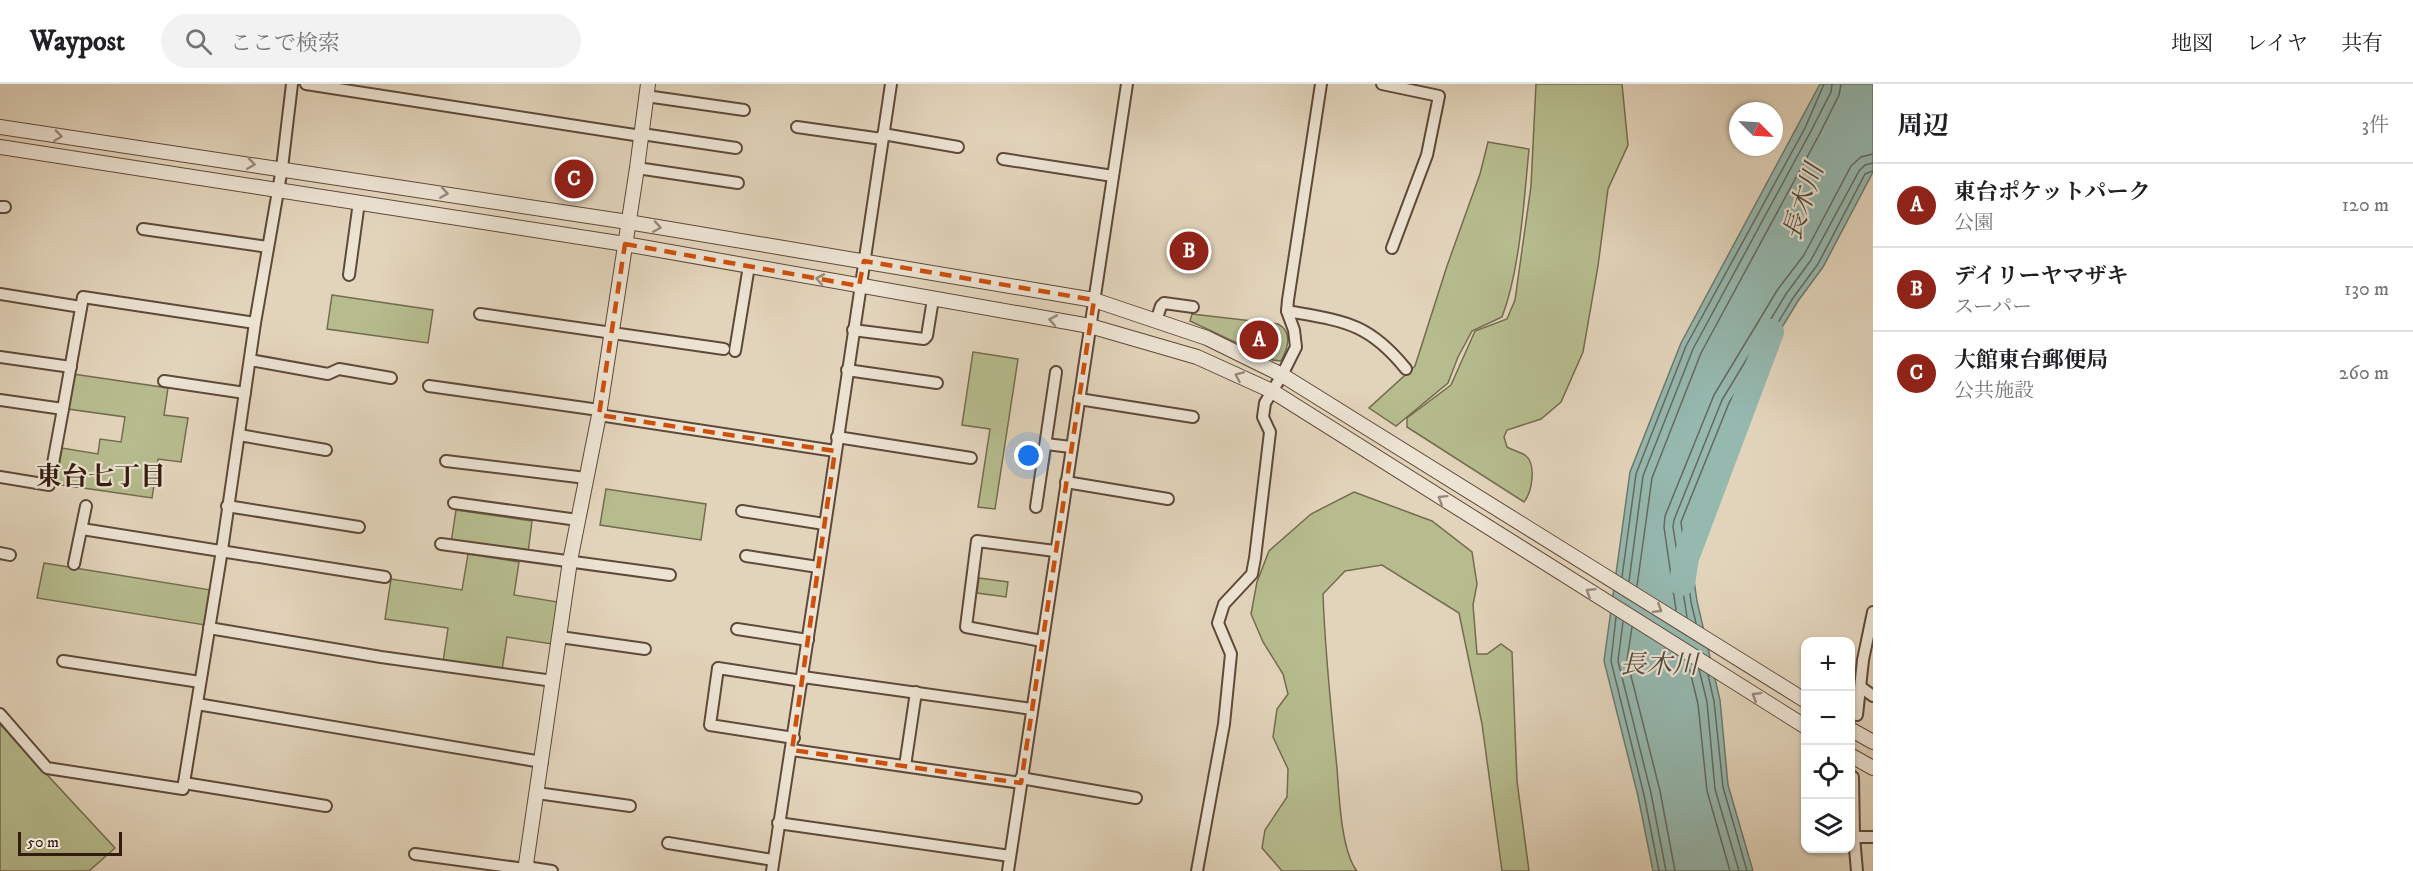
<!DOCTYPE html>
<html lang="ja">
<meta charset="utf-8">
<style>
body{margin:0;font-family:"IM FELL DW Pica","Noto Serif JP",serif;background:#f2f2f2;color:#202124}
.controls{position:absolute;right:18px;bottom:18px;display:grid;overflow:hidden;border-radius:12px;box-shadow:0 2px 4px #0004}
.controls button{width:54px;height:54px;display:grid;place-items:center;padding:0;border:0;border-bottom:2px solid #e0e0e0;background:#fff;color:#202124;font:30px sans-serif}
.compass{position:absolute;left:1729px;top:18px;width:54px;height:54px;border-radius:50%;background:#fff;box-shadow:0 2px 4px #0004;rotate:114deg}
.scale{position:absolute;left:18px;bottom:15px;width:104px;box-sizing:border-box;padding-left:6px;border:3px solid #331b0e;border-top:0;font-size:16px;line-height:21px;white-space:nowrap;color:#331b0e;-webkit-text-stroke:4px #ece3d3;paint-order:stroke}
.you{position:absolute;left:1029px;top:372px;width:21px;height:21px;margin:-15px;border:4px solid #fff;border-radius:50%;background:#1a73e8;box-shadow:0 0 0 9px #1a73e833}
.badge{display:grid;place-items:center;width:39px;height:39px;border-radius:50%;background:#8f2418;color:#fff;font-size:20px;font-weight:700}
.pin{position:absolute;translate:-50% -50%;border:3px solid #fff;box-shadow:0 2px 6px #0006}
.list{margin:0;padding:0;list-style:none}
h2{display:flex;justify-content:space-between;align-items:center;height:78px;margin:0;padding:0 24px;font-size:26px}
h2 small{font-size:20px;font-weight:400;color:#757577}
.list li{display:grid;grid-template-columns:39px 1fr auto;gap:18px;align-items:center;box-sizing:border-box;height:84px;padding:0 24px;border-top:2px solid #e0e0e0}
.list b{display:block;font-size:22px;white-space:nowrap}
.list p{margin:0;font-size:20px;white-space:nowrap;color:#757577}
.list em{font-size:20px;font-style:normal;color:#757577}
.icon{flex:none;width:33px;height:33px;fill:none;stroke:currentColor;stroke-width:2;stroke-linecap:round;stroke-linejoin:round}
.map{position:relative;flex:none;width:1873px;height:787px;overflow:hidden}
header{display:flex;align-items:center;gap:36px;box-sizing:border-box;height:84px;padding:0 30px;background:#fff;border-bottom:2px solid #e0e0e0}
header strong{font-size:28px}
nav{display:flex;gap:33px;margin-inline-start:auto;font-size:21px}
.search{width:420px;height:54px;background:#f2f2f2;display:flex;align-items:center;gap:15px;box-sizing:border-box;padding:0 21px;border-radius:33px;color:#757577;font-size:22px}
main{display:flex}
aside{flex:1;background:#fff}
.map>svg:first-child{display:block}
</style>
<header>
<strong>Waypost</strong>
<div class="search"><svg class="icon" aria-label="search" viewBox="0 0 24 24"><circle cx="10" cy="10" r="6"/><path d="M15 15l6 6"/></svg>ここで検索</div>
<nav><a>地図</a><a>レイヤ</a><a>共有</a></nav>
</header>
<main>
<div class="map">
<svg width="1873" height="787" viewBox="0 0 1873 787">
<rect width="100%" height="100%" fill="#e2d4bb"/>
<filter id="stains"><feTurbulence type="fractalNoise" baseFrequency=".00333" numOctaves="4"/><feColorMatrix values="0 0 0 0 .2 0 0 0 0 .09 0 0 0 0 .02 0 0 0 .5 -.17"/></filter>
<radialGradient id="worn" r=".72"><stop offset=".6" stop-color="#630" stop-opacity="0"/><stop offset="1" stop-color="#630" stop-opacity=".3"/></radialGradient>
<g fill="#b6bc8e" stroke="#746c4e" stroke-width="1.5">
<path d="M 1536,0 L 1622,0 L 1628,61 L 1608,105 L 1598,182 L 1583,268 L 1561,318 L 1541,335 L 1507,346 L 1504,353 L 1507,363 C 1512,366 1520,368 1525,371 C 1537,380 1532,408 1524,418 L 1407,343 L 1407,334 L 1451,301 L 1475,247 L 1507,235 L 1515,216 L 1531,102 Z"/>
<path d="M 1488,58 L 1529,65 C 1524,116 1520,186 1502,233 L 1472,247 L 1458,273 L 1448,299 L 1396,342 L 1369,324 L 1415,282 L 1447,182 L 1480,90 Z"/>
<polygon points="332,211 433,226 428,259 327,245"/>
<path d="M 1192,230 L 1278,240 C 1293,248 1288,264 1281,277 L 1273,276 L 1190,237 Z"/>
<polygon points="973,268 1018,275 995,425 978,423 990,345 962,341"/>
<polygon points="73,290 168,304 164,331 188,334 181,378 158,375 152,414 56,400 62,364 98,370 100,355 121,358 125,333 68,325"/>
<polygon points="606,405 706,420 701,456 600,441"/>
<path d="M 1354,408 L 1432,437 L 1472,468 L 1477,500 L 1473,521 L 1477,570 L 1487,570 L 1501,560 L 1512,568 L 1517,697 L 1529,787 L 1502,787 L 1482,640 L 1459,529 L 1382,481 L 1345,487 L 1323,510 C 1325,569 1331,626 1337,684 C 1339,711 1341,767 1357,787 L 1282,787 L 1262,764 L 1265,746 L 1287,713 L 1288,685 L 1273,653 L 1277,625 L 1288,610 L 1283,590 L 1263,558 L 1251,530 L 1257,498 L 1269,467 L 1311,430 Z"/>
<polygon points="456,426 532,437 528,469 451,459"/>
<polygon points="468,470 519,478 514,511 558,518 552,560 507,553 502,586 443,578 448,544 385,535 391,495 462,506"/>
<polygon points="44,479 211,506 205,541 37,514"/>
<polygon points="979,494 1008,498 1006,513 977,509"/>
<polygon points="0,640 115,764 89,787 0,787"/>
</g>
<polygon fill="#95b8af" stroke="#6e796f" stroke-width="1.5" points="1820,0 1873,0 1873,88 1823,183 1798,217 1734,322 1686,441 1697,517 1720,616 1728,701 1753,787 1653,787 1638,712 1604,577 1630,388 1681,259"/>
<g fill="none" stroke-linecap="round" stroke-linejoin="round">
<g stroke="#646a5e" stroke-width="1.5">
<polyline points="1622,493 1636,390 1686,262 1805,44 1824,0"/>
<polyline points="1629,497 1643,392 1693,265 1811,47 1831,8 1832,0"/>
<polyline points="1637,502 1652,394 1701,269 1819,51 1839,11 1841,0"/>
<polyline points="1676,526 1664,443 1665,432 1714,311 1778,205 1804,171 1851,82 1861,73 1873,70"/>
<polyline points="1616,533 1611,577 1644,711 1659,787"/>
<polyline points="1687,533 1673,443 1674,436 1722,316 1786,210 1811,176 1859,87 1865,81 1873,79"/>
<polyline points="1623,538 1618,577 1651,709 1666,787"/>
<polyline points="1696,539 1691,518 1681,438 1729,319 1793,214 1818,180 1865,90 1873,87"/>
<polyline points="1632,543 1627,576 1660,707 1675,787"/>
<polyline points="1688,579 1698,620 1707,707 1730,787"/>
<polyline points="1699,585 1707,618 1715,705 1739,787"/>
<polyline points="1708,591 1714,617 1723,703 1747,787"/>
</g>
<polyline stroke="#95b8af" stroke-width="26" points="1682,499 1686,474 1771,248"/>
<defs>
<g id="minor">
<polyline points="306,0 641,52"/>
<polyline points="1382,0 1439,12 1427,71 1392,164"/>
<polyline points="646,12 744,26"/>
<polyline points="797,43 882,55"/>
<polyline points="642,50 736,64"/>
<polyline points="883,50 958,63"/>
<polyline points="1003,75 1113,92"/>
<polyline points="637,84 738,99"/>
<polyline points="0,123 5,123"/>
<polyline points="143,145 268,163"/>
<polyline points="349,191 359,118"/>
<polyline points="0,210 81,223"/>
<path d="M 1287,227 C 1343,237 1368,238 1406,285"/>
<polyline points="480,230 724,265"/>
<polyline points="1156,237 1161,222 1164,219 1193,223"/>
<polyline points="853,246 924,255 927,252 933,215"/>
<polyline points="735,267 749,182"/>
<polyline points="0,273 71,283"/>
<polyline points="250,276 328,290 339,285 391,294"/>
<polyline points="847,286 937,299"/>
<polyline points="164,297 245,309"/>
<polyline points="429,302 599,326"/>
<polyline points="1079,315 1193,333"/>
<polyline points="0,316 63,325 83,213 255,239"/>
<polyline points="599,331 835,367"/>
<polyline points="239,351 326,366"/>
<polyline points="837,353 971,374"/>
<polyline points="1046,360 1071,363"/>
<polyline points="446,377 586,394"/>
<polyline points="0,393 49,401 63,325"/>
<polyline points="1066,398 1168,415"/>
<polyline points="454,419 578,436"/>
<polyline points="227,422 359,443"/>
<polyline points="1036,423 1056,288"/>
<polyline points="742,427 824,440"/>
<polyline points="82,445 385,493"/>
<polyline points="441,460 670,491"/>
<polyline points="0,469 10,471"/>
<polyline points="746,472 818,483"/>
<polyline points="74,480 86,422"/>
<polyline points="209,544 381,573 553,597"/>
<polyline points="737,545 808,556"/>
<polyline points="560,553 645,565"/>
<polyline points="1042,557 966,543 977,457 1055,467"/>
<polyline points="63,577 200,598"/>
<polyline points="803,593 1032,625"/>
<polyline points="1862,604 1873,612"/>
<polyline points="197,620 542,678"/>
<polyline points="0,630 47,684 183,705 222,466 255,239 282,84 292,0"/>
<polyline points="1857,631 1863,576 1873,528"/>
<polyline points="794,654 710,641 718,584 802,597"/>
<polyline points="792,666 1021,699"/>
<polyline points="905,682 916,608"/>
<polyline points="1853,693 1854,753"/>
<polyline points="1021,694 1136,714"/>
<polyline points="184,699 326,722"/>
<polyline points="537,709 630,722"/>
<polyline points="778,739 1010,772"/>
<polyline points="668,759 773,776"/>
<polyline points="415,770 525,785"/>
<polyline points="526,783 552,787"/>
<path d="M 772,787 C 813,525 852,262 891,0"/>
<polyline points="1008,787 1127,0"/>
<polyline points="1197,787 1224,640 1231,570 1218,539 1224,520 1252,490 1255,474 1270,348 1263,333 1265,319 1282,291 1296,263 1294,246 1287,227 1288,216 1321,0"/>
<polyline points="1857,787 1854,753 1873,753"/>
</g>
<g id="tertiary">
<polyline points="0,43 628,138 1094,216 1207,254 1282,291 1806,617"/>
<polyline points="0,63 625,160 1090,242 1197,273 1272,307 1806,643"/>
<polyline points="1850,645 1873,658"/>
<polyline points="1850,671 1873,684"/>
<polyline points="525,787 570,477 599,331 637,84 648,0"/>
</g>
</defs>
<use href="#minor" stroke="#5f4939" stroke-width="14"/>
<use href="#tertiary" stroke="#5f4939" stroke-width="16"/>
<use href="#minor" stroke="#ece3d3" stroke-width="10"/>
<use href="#tertiary" stroke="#ece3d3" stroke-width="14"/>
</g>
<defs><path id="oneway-chevron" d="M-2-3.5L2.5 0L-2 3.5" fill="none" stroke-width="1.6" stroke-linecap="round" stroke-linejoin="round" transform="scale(1.5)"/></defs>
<g stroke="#99897a">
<use href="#oneway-chevron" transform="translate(58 52) rotate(8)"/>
<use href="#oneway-chevron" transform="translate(251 80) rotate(8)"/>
<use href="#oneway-chevron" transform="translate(444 109) rotate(9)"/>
<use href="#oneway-chevron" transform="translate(657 143) rotate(9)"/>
<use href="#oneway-chevron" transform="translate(820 195) rotate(-170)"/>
<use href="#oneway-chevron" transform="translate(1053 236) rotate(-170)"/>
<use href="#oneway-chevron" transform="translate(1239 292) rotate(-156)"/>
<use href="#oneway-chevron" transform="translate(1442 415) rotate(-148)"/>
<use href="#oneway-chevron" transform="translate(1590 508) rotate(-148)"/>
<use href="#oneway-chevron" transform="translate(1658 525) rotate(32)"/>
<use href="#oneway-chevron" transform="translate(1756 612) rotate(-148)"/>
</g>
<path fill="none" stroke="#cd500c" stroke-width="4.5" stroke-dasharray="12 8" stroke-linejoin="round" d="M 625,160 L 859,202 L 864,177 L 1094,216 L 1021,699 L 792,666 L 835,367 L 599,331 Z"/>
<g text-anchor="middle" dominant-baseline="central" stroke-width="4.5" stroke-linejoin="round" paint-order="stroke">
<g font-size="26" font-style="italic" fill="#504a3e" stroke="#ece3d3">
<text transform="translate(1804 118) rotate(-72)">長木川</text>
<text x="1659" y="581">長木川</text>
</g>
<g font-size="26" font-weight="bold" fill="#331b0e" stroke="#ece3d3">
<text x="101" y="393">東台七丁目</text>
</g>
</g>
<rect width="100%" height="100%" filter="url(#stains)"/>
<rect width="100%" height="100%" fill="url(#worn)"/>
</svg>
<div class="controls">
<button>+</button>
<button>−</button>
<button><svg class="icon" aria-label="locate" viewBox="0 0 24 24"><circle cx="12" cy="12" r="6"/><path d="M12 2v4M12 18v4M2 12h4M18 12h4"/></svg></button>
<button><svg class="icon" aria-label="layers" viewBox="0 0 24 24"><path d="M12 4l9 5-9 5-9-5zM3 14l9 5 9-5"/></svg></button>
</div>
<svg class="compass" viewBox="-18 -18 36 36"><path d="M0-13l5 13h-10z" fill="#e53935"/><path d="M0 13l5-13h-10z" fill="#757577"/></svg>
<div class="scale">50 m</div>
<div class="you"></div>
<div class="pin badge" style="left:1259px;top:256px">A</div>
<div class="pin badge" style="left:1189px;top:167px">B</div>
<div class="pin badge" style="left:574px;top:95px">C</div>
</div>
<aside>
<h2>周辺<small>3件</small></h2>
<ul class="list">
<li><span class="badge">A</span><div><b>東台ポケットパーク</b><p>公園</p></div><em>120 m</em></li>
<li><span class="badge">B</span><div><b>デイリーヤマザキ</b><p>スーパー</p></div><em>130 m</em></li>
<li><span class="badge">C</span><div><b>大館東台郵便局</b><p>公共施設</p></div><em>260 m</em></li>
</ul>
</aside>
</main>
